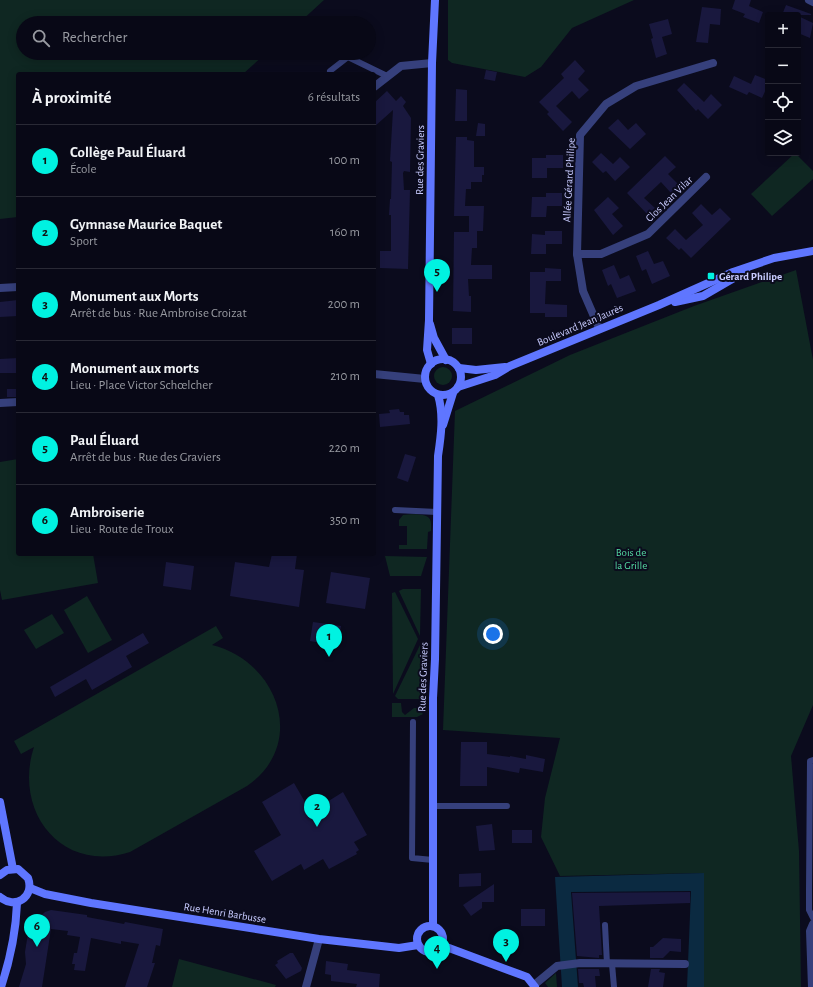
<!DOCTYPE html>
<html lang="fr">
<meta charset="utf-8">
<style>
body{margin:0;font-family:"Alegreya Sans",sans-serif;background:#161623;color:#f1f3f6}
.controls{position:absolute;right:12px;top:12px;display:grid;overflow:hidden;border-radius:4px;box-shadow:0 2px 10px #0003}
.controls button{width:36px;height:36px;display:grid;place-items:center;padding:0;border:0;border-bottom:1px solid #292935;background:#080816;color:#f1f3f6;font:20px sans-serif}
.you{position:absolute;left:493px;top:634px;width:14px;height:14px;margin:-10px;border:3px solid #fff;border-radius:50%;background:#1a73e8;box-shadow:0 0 0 6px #1a73e833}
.badge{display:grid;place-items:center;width:26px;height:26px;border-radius:50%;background:#00f2e1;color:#111;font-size:13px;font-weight:700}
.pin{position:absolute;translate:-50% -33px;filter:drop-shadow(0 1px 2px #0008)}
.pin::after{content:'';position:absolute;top:21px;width:14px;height:12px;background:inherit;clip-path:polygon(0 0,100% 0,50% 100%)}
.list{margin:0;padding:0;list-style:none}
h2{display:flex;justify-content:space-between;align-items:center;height:52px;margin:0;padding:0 16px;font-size:17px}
h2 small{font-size:13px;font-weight:400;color:#989aa1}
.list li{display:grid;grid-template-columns:26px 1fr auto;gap:12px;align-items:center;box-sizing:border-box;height:72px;padding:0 16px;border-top:1px solid #292935}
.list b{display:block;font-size:15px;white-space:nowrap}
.list p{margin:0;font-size:13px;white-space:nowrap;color:#989aa1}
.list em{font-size:13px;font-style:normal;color:#989aa1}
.icon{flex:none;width:22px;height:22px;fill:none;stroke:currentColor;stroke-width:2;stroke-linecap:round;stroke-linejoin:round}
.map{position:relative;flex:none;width:813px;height:987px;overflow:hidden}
.search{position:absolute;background:#080816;box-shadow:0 2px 10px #0003;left:16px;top:16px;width:360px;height:44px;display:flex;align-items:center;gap:10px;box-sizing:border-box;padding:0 14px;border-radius:22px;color:#989aa1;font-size:15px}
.panel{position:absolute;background:#080816;box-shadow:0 2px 10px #0003;left:16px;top:72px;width:360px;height:484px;border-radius:4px}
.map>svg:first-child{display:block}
</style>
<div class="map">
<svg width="813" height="987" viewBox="0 0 813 987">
<rect width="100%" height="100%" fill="#0b0b1d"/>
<g fill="#0f2722">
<polygon points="0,0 324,0 299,23 23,23 23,53 266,53 243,74 18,74 18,217 0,219"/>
<polygon points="448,0 634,0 572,28 541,67 525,77 452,63 448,60"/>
<polygon points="795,153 813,171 813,179 772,216 751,194"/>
<polygon points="796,270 813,360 813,705 791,756 799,851 801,987 704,987 704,873 560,876 541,837 545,798 560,738 443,730 455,411 570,355 694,306"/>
<circle cx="443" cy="376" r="9"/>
<polygon points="18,459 18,554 93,554 98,583 2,600 0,590 0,462"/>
<path d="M 403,515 C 409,514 425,513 429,518 C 432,521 431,528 431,531 L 428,532 L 427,549 L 399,549 L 399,545 L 407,545 L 407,526 L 399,526 L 399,520 Z"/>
<polygon points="385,556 427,557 421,576 390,576"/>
<polygon points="403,589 421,589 420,636 399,591"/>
<polygon points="395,592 418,639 393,694 392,593"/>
<polygon points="87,596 112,640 88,653 64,610"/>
<polygon points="52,614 64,633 36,649 24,630"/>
<path d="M 216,626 L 223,638 L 212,645 C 278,661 308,744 247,786 L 130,852 C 61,874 13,811 34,747 L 21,754 L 14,741 Z"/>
<polygon points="420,645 420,699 398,699 395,696"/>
<polygon points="392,703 401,703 402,712 405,715 414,708 418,708 423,714 417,717 392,717"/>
<polygon points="179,959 276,985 275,987 172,987"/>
<polygon points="556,973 557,987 548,987 545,983"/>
</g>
<polygon fill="#0b2a41" points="704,873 704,987 687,987 691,891 571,892 578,987 562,987 555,877"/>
<g fill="#19183e">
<polygon points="735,0 751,0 749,6 763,12 759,23 743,17 745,14 732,9"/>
<polygon points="786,5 811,14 811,15 782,15"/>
<polygon points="702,7 721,9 720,25 710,24 708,43 696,42"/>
<polygon points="798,16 813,23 810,38 798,33"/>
<polygon points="668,19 672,34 662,37 667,54 656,58 651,39 653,38 649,24"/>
<polygon points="575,60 585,71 578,79 589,90 579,99 572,91 556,106 572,122 563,131 547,114 549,112 539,102 564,78 561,74"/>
<polygon points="486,70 497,72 495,81 484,79"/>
<polygon points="755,75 768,80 768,85 762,98 749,92 747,95 729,87 734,76 751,84"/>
<polygon points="684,83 704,102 711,94 722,105 708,119 698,109 696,111 677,90"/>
<polygon points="456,89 467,90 467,121 455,121"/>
<polygon points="387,91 396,101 401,96 406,102 403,106 411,118 410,172 404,171 403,173 404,190 410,190 408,269 380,268 380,251 391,251 391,215 389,215 390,199 391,199 392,162 390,161 393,110 374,127 374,103"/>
<polygon points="618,119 628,130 636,123 646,134 630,149 608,128"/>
<polygon points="478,123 485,124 485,136 476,136"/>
<polygon points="456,137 467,137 467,140 474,141 474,167 484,167 484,175 482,175 482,182 471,182 471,189 466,189 465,206 484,206 483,231 477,231 477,248 472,248 471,265 492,265 492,279 468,279 469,296 471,296 471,312 453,311 454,232 469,232 469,216 454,216"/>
<polygon points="601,153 613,164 620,157 630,167 615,181 606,171 603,173 592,162"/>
<polygon points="546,155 563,155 563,168 547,168 547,178 532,178 532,158 546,158"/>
<polygon points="665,156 676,167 668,174 679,185 671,193 661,182 644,198 655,208 648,215 627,193"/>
<polygon points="546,193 562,193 562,206 547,206 546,217 531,217 532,197 546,197"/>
<polygon points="608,197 619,208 612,214 623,226 613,235 594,210"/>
<polygon points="701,204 712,215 720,208 731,219 691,258 681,248 679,250 666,238 675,229 686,240 703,225 692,213"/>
<polygon points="545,231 562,231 562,244 546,244 546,254 531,254 532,234 545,235"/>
<polygon points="648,251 654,264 663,261 670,276 652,284 646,269 642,271 636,256"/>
<polygon points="614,265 620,279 629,275 636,291 617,298 611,284 608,286 602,270"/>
<polygon points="545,268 561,269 561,281 546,281 545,304 567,305 567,317 545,317 545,313 530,313 530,272 545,272"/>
<polygon points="18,300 18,316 0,317 0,302"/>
<rect x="452" y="328" width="20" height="16"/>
<polygon points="18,358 18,373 0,373 0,359"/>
<rect x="7" y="389" width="11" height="8"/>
<polygon points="399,409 400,412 404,412 404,415 409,415 410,424 380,427 379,414 390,413 389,410"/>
<polygon points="405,454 416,457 408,482 397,478"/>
<polygon points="272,554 297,554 295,569 304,570 299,607 230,596 235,562 269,567"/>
<polygon points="166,562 194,566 191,590 163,586"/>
<polygon points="331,572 370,578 365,609 326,603"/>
<polygon points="313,622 341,626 338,646 310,641"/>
<polygon points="143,633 149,643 126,656 132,667 92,690 86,679 55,697 50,687"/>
<polygon points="461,742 487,742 487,754 510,757 510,756 526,759 526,755 545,759 543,772 520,768 519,773 487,767 487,786 460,786"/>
<polygon points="294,783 309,809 315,795 322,795 327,802 343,792 367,835 354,842 359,850 356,852 357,854 329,869 323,859 304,870 301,864 272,881 254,851 281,835 262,802"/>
<polygon points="492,824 495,850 479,851 476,826"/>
<rect x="512" y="830" width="20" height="13"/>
<polygon points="481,873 481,886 459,887 459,874"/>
<polygon points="494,884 494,902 482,902 482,908 471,916 463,905"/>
<polygon points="690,892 690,903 599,906 602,955 599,955 599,958 577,956 572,893"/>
<rect x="521" y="909" width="24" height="17"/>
<polygon points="51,910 87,915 87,917 124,924 125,922 163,929 160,946 156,945 152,963 155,963 147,987 125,987 139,944 121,941 121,944 91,938 85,971 74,970 75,964 72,964 74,953 77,953 80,937 67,935 68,931 51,929 42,987 19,987 26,964 25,952 29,927 45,912"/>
<polygon points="663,938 681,939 681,952 670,951 663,958 650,958 650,947 653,947"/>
<polygon points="290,953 293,953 302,968 301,971 286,979 275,965 278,963 277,961"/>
<polygon points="326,961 348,964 347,970 380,974 379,987 356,987 357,984 331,981 331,975 325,974"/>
<polygon points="578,969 599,969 600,976 595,976 596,987 584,987 583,983 579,983"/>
<polygon points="651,969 660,969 659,972 665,973 663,987 648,987"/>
</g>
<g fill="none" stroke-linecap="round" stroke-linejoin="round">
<g stroke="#36407c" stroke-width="6">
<polyline points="330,71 348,57 387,76"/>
<polyline points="395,510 437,512"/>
<polyline points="413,722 412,858 433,860"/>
<polyline points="813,760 810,761 809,891 809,910 813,918"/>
<polyline points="433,806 507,806"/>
<polyline points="605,925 607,964"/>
<polyline points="612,964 614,987"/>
</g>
<g stroke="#36407c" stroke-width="8">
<polyline points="809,0 813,2"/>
<polyline points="374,87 401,66 432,63"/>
<polyline points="577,254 601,254 648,234 706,177"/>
<polyline points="0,288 18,287"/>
<polyline points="599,328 583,291 577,254 580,135 606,104 636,86 713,63"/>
<polyline points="374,374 425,379"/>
<polyline points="0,403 18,402"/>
<polyline points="534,985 557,966 580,963 685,964"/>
<polyline points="306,987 319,939"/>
<polyline points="812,987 810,931 813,924"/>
</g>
<g stroke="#5f76ff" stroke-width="8">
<polyline points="675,302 703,296 746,271"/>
<polyline points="430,324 434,338 446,360"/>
<circle cx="443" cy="377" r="18"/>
<polyline points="431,364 427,350 429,320 432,63 435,0"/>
<polyline points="459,368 476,370 505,367"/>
<polyline points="458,387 495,375 510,366 659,305 733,272 774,258 813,251"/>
<polyline points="443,425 453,393"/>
<polyline points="0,802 13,869"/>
<path d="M 0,875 L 7,870 L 18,869 L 28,878 C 35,897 15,910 0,897"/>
<polyline points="30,888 45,894 91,903 319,939 399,948 418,945"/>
<path d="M 433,926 L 433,698 L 435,659 L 438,456 C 441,436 444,415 438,395"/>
<circle cx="430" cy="939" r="13"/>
<polyline points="441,945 519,974 527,977 535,987"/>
<path d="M 1,987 C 10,960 16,931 17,903"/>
</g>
</g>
<rect fill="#00f2e1" stroke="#0b0b1d" stroke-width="1.5" x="707" y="272" width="8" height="8" rx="2"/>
<g text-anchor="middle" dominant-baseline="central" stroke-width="4" stroke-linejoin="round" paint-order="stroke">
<g font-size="11" fill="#c8cbff" stroke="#0b0b1d">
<text transform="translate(420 160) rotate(-89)">Rue des Graviers</text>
<text transform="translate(569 180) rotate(-87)">Allée Gérard Philipe</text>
<text transform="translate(669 199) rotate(-44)">Clos Jean Vilar</text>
<text transform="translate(580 325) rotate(-23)">Boulevard Jean Jaurès</text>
<text transform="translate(423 677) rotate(-88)">Rue des Graviers</text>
<text transform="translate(225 913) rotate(9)">Rue Henri Barbusse</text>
</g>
<g font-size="11" font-weight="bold" fill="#c8cbff" stroke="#0b0b1d" text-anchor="start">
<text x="719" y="276">Gérard Philipe</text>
</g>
<g font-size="11" fill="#55dea4" stroke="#0b0b1d">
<text x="631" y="552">Bois de<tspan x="631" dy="13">la Grille</tspan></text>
</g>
</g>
</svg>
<div class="controls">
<button>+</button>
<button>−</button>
<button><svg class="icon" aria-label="locate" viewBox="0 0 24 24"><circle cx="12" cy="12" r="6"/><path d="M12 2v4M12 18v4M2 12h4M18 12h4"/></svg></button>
<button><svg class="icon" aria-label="layers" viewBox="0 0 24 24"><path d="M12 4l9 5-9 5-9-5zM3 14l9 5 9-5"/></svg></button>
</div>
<div class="you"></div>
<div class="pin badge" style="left:329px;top:657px">1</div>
<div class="pin badge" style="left:317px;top:827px">2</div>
<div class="pin badge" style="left:506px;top:962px">3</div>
<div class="pin badge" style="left:437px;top:969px">4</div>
<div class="pin badge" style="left:437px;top:292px">5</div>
<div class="pin badge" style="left:37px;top:947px">6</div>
<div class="search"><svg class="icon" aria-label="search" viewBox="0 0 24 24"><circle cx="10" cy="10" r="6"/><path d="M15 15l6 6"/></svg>Rechercher</div>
<section class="panel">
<h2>À proximité<small>6 résultats</small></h2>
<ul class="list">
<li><span class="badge">1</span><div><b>Collège Paul Éluard</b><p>École</p></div><em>100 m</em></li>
<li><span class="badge">2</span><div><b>Gymnase Maurice Baquet</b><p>Sport</p></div><em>160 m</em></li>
<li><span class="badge">3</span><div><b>Monument aux Morts</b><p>Arrêt de bus · Rue Ambroise Croizat</p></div><em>200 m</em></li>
<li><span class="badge">4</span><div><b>Monument aux morts</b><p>Lieu · Place Victor Schœlcher</p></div><em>210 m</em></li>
<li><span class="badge">5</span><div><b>Paul Éluard</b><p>Arrêt de bus · Rue des Graviers</p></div><em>220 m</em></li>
<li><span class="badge">6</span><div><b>Ambroiserie</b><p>Lieu · Route de Troux</p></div><em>350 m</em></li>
</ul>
</section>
</div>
